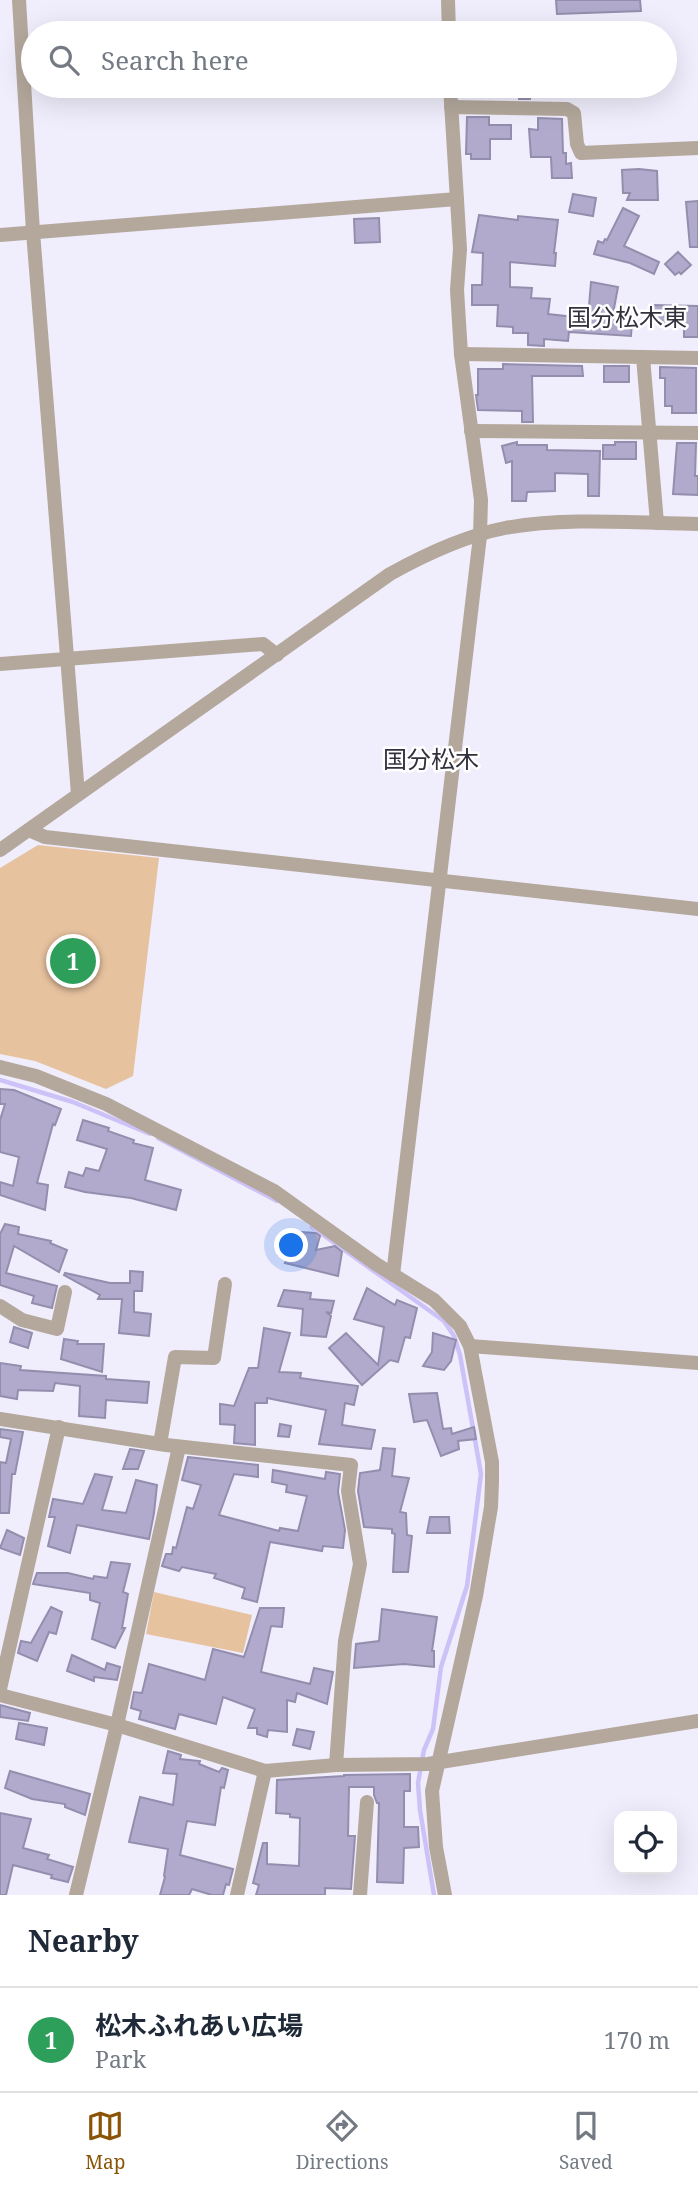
<!DOCTYPE html>
<meta charset="utf-8">
<style>
body{margin:0;font-family:"Noto Serif","Noto Sans JP",serif;background:#f2f2f3;color:#1f2937}
.controls{position:absolute;right:21px;bottom:21px;display:grid;overflow:hidden;border-radius:14px;box-shadow:0 7px 28px #0002}
.controls button{width:63px;height:63px;display:grid;place-items:center;padding:0;border:0;border-bottom:2px solid #e0e1e3;background:#fff;color:#1f2937;font:35px sans-serif}
.you{position:absolute;left:292px;top:1246px;width:24px;height:24px;margin:-18px;border:5px solid #fff;border-radius:50%;background:#1a73e8;box-shadow:0 0 0 10px #1a73e833}
.badge{display:grid;place-items:center;width:46px;height:46px;border-radius:50%;background:#8a5305;color:#fff;font-size:23px;font-weight:700}
.pin{position:absolute;translate:-50% -50%;border:4px solid #fff;box-shadow:0 2px 7px #0006}
.list{margin:0;padding:0;list-style:none}
h2{display:flex;justify-content:space-between;align-items:center;height:91px;margin:0;padding:0 28px;font-size:30px}
h2 small{font-size:23px;font-weight:400;color:#747a83}
.list li{display:grid;grid-template-columns:46px 1fr auto;gap:21px;align-items:center;box-sizing:border-box;height:105px;padding:0 28px;border-top:2px solid #e0e1e3}
.list b{display:block;font-size:26px;white-space:nowrap}
.list p{margin:0;font-size:23px;white-space:nowrap;color:#747a83}
.list em{font-size:23px;font-style:normal;color:#747a83}
.icon{flex:none;width:38px;height:38px;fill:none;stroke:currentColor;stroke-width:2;stroke-linecap:round;stroke-linejoin:round}
.map{position:relative;flex:none;width:698px;height:1895px;overflow:hidden}
.search{position:absolute;background:#fff;box-shadow:0 7px 28px #0002;left:21px;right:21px;top:21px;height:77px;display:flex;align-items:center;gap:18px;box-sizing:border-box;padding:0 24px;border-radius:38px;color:#747a83;font-size:26px}
.sheet{height:196px;background:#fff}
nav{display:flex;justify-content:space-around;align-items:center;box-sizing:border-box;height:98px;border-top:2px solid #e0e1e3;background:#fff;font-size:19px;color:#747a83}
nav a{display:grid;justify-items:center;gap:4px}
nav .on{color:#8a5305}
.map>svg:first-child{display:block}
</style>
<div class="map">
<svg width="698" height="1895" viewBox="0 0 698 1895">
<rect width="100%" height="100%" fill="#f0edfc"/>
<g fill="#e7c29f">
<polygon points="38,845 159,858 133,1076 106,1089 35,1061 0,1054 0,868"/>
<polygon points="154,1592 252,1615 243,1653 146,1634"/>
</g>
<g fill="none" stroke-linecap="round" stroke-linejoin="round">
<g stroke="#cdc2f8" stroke-width="4.5">
<polyline points="0,1080 73,1102 150,1134"/>
<polyline points="158,1138 277,1201"/>
<polyline points="312,1227 444,1321 454,1336 460,1355 481,1474 467,1586 441,1667 433,1729 424,1750 418,1783 420,1810 434,1895"/>
</g>
</g>
<g fill="#b1aacc" stroke="#948eae" stroke-width="2">
<polygon points="556,0 640,0 641,11 557,14"/>
<polygon points="519,86 530,87 530,99 519,99"/>
<polygon points="467,117 489,117 489,125 511,125 511,139 490,139 490,159 471,159 471,154 466,154"/>
<polygon points="538,118 562,119 563,153 566,153 566,164 571,163 572,178 552,178 551,157 531,157 529,129 538,130"/>
<polygon points="639,169 657,171 658,200 627,200 630,193 623,193 622,170"/>
<polygon points="573,194 596,198 593,216 569,212"/>
<polygon points="698,201 698,247 690,247 686,202"/>
<polygon points="623,208 639,216 624,246 659,262 654,274 630,263 594,254 598,241 603,243 605,239 607,240"/>
<polygon points="479,215 518,220 518,216 558,220 554,253 556,253 555,266 510,262 510,287 532,288 531,298 550,299 548,314 584,318 588,318 591,282 618,287 612,319 632,320 631,336 569,332 568,341 544,339 544,346 528,345 528,333 513,333 513,327 497,326 498,305 472,305 472,285 482,285 483,253 472,252"/>
<polygon points="379,218 380,242 355,243 354,219"/>
<polygon points="678,252 691,265 681,274 679,272 675,275 665,264"/>
<polygon points="652,305 698,306 698,337 684,337 684,323 652,323"/>
<polygon points="503,364 582,366 583,376 532,376 533,422 522,422 522,411 478,410 476,395 478,395 478,369 503,369"/>
<rect x="604" y="366" width="25" height="16"/>
<polygon points="660,367 696,368 696,413 672,413 672,406 665,406 665,378 660,378"/>
<polygon points="517,442 517,445 547,445 547,450 600,451 599,496 588,496 588,474 555,473 555,491 527,492 526,501 512,501 512,461 506,463 502,446"/>
<polygon points="615,442 636,442 636,459 603,459 603,445 615,445"/>
<polygon points="677,443 696,443 695,476 698,476 698,495 673,494"/>
<polygon points="0,1089 14,1090 61,1109 55,1125 53,1124 37,1183 48,1185 45,1210 0,1195 0,1182 13,1186 19,1157 0,1152 0,1120 5,1104 0,1104"/>
<polygon points="83,1120 109,1128 108,1131 134,1140 133,1143 153,1148 145,1180 181,1190 176,1210 131,1198 85,1192 65,1187 69,1172 83,1176 86,1168 99,1171 107,1149 77,1140"/>
<polygon points="5,1224 19,1227 18,1234 51,1241 50,1243 67,1250 59,1272 14,1246 6,1273 57,1286 52,1308 32,1303 34,1296 0,1285 0,1234"/>
<polygon points="300,1232 316,1233 320,1236 316,1250 335,1246 342,1252 338,1276 285,1263"/>
<polygon points="130,1271 143,1272 142,1291 134,1291 134,1312 151,1314 149,1336 119,1333 122,1299 98,1299 100,1295 64,1275 65,1273 110,1283 130,1283"/>
<polygon points="367,1288 395,1305 397,1300 417,1308 410,1338 405,1337 398,1362 390,1360 362,1385 329,1348 346,1333 378,1365 384,1327 354,1319"/>
<polygon points="284,1290 311,1293 310,1299 334,1301 331,1313 326,1312 331,1316 326,1337 301,1335 303,1309 278,1306"/>
<polygon points="14,1327 32,1333 28,1348 10,1342"/>
<polygon points="264,1328 290,1333 279,1372 301,1373 300,1378 358,1386 354,1405 345,1403 342,1425 375,1430 371,1449 319,1444 326,1410 267,1398 267,1403 255,1403 255,1445 234,1443 235,1425 220,1424 220,1404 234,1406 249,1368 258,1368"/>
<polygon points="433,1333 456,1340 451,1361 444,1370 423,1366 432,1352"/>
<polygon points="64,1339 78,1341 77,1344 104,1344 102,1372 61,1359"/>
<polygon points="0,1363 21,1366 20,1370 106,1376 106,1379 149,1382 147,1403 106,1400 105,1418 79,1416 80,1386 55,1383 53,1391 18,1390 17,1399 0,1396"/>
<polygon points="437,1393 443,1429 451,1428 452,1434 474,1427 476,1439 458,1441 459,1449 441,1456 427,1420 414,1422 409,1394"/>
<polygon points="280,1424 291,1426 289,1437 278,1436"/>
<polygon points="0,1429 23,1432 15,1474 12,1474 9,1513 0,1513 0,1462 6,1463 11,1439 0,1437"/>
<polygon points="383,1448 395,1449 392,1476 409,1478 400,1512 406,1513 407,1535 412,1536 408,1572 393,1572 395,1534 392,1533 392,1529 364,1527 358,1491 360,1473 380,1470"/>
<polygon points="130,1449 144,1451 138,1469 123,1469"/>
<polygon points="188,1457 258,1465 258,1477 234,1474 219,1515 279,1531 280,1528 298,1531 307,1496 286,1492 287,1485 272,1482 273,1470 325,1479 326,1472 340,1474 338,1492 345,1530 343,1548 323,1546 322,1551 270,1542 257,1602 242,1598 245,1588 214,1578 216,1574 182,1567 179,1571 162,1566 166,1554 172,1554 173,1547 176,1548 187,1507 193,1509 201,1485 182,1480"/>
<polygon points="95,1474 112,1477 102,1510 126,1513 136,1480 157,1485 154,1513 149,1539 77,1525 70,1553 48,1546 55,1517 49,1517 53,1499 83,1504"/>
<polygon points="430,1517 449,1517 450,1533 427,1533"/>
<polygon points="7,1530 24,1538 20,1555 0,1548"/>
<polygon points="111,1562 130,1564 123,1592 128,1594 122,1628 125,1628 115,1648 92,1639 100,1603 90,1600 90,1593 33,1584 37,1573 68,1573 93,1579 94,1576 107,1578"/>
<polygon points="51,1607 62,1612 56,1634 49,1632 37,1661 18,1653 21,1641 31,1643"/>
<polygon points="260,1608 284,1608 282,1627 271,1626 261,1672 310,1684 314,1668 333,1672 327,1704 297,1693 295,1702 287,1700 287,1732 268,1730 267,1737 257,1734 257,1728 248,1728 255,1709 223,1697 216,1724 179,1714 175,1729 139,1719 141,1711 131,1708 134,1692 142,1693 149,1664 205,1680 213,1649 244,1657"/>
<polygon points="382,1609 437,1617 432,1651 434,1651 434,1667 404,1664 354,1668 356,1644 379,1641"/>
<polygon points="72,1655 105,1670 107,1663 120,1667 117,1680 94,1677 94,1681 67,1671"/>
<polygon points="0,1705 30,1713 28,1721 0,1717"/>
<polygon points="19,1723 47,1728 44,1745 16,1739"/>
<polygon points="297,1729 314,1732 310,1749 293,1745"/>
<polygon points="168,1751 181,1755 180,1759 200,1761 199,1764 219,1772 222,1768 228,1770 224,1788 221,1787 215,1825 187,1821 180,1855 233,1869 229,1885 226,1884 223,1895 212,1895 192,1889 189,1895 160,1895 165,1877 164,1876 168,1849 129,1842 140,1797 173,1805 177,1774 163,1773"/>
<polygon points="10,1771 90,1794 85,1815 65,1807 65,1804 32,1799 5,1788"/>
<polygon points="410,1774 410,1791 404,1791 404,1827 418,1827 419,1847 404,1848 403,1883 377,1882 379,1803 377,1803 374,1795 374,1787 349,1787 348,1836 355,1836 351,1889 325,1888 325,1895 256,1895 259,1885 253,1883 263,1843 267,1843 267,1864 299,1866 300,1818 290,1817 290,1814 276,1813 277,1780 344,1776 344,1775"/>
<polygon points="0,1813 31,1819 23,1848 49,1855 47,1859 73,1867 68,1882 51,1878 52,1875 13,1865 6,1895 0,1895"/>
</g>
<g fill="none" stroke-linecap="round" stroke-linejoin="round">
<g stroke="#b4a89c" stroke-width="14">
<polyline points="19,0 33,232 78,794"/>
<polyline points="448,0 449,33"/>
<polyline points="451,107 567,109 574,113 577,144 581,153 698,148"/>
<polyline points="0,235 457,199"/>
<polyline points="461,354 643,357 657,523"/>
<polyline points="643,357 698,358"/>
<polyline points="471,431 698,433"/>
<polyline points="0,664 263,644 277,655"/>
<polyline points="29,830 45,837 698,909"/>
<path d="M 0,850 L 390,574 C 426,554 464,536 505,528 C 566,517 636,523 698,524"/>
<polyline points="0,1067 36,1076 106,1104 274,1191 376,1264 434,1300 460,1326 470,1346 492,1462 492,1482 491,1507 476,1596 432,1791 436,1847 445,1895"/>
<polyline points="393,1275 480,536 481,500 461,354 457,290 460,249 450,86"/>
<polyline points="0,1306 22,1320 57,1329 65,1292"/>
<polyline points="470,1346 698,1363"/>
<polyline points="0,1419 166,1445 351,1465 348,1491 360,1564 345,1641 336,1765"/>
<polyline points="160,1444 175,1357 214,1358 225,1284"/>
<polyline points="0,1689 59,1427"/>
<polyline points="0,1695 117,1725 265,1771 336,1765 428,1764 698,1721"/>
<polyline points="76,1895 117,1725 179,1447"/>
<polyline points="237,1895 265,1771"/>
<polyline points="360,1895 367,1802"/>
</g>
</g>
<g text-anchor="middle" dominant-baseline="central" stroke-width="5" stroke-linejoin="round" paint-order="stroke">
<g font-size="24" fill="#33303e" stroke="#fff">
<text x="627" y="316">国分松木東</text>
<text x="431" y="758">国分松木</text>
</g>
</g>
</svg>
<div class="controls">
<button><svg class="icon" aria-label="locate" viewBox="0 0 24 24"><circle cx="12" cy="12" r="6"/><path d="M12 2v4M12 18v4M2 12h4M18 12h4"/></svg></button>
</div>
<div class="you"></div>
<div class="pin badge" style="left:73px;top:961px;background:#2e9e5b">1</div>
<div class="search"><svg class="icon" aria-label="search" viewBox="0 0 24 24"><circle cx="10" cy="10" r="6"/><path d="M15 15l6 6"/></svg>Search here</div>
</div>
<section class="sheet">
<h2>Nearby<small></small></h2>
<ul class="list">
<li><span class="badge" style="background:#2e9e5b">1</span><div><b>松木ふれあい広場</b><p>Park</p></div><em>170 m</em></li>
</ul>
</section>
<nav>
<a class="on"><svg class="icon" aria-label="map" viewBox="0 0 24 24"><path d="M3 6l6-2 6 2 6-2v14l-6 2-6-2-6 2zM9 4v14M15 6v14"/></svg>Map</a>
<a><svg class="icon" aria-label="directions" viewBox="0 0 24 24"><path d="M12 3l9 9-9 9-9-9zM9 14v-3h6M13 9l2 2-2 2"/></svg>Directions</a>
<a><svg class="icon" aria-label="saved" viewBox="0 0 24 24"><path d="M7 4h10v16l-5-4-5 4z"/></svg>Saved</a>
</nav>
